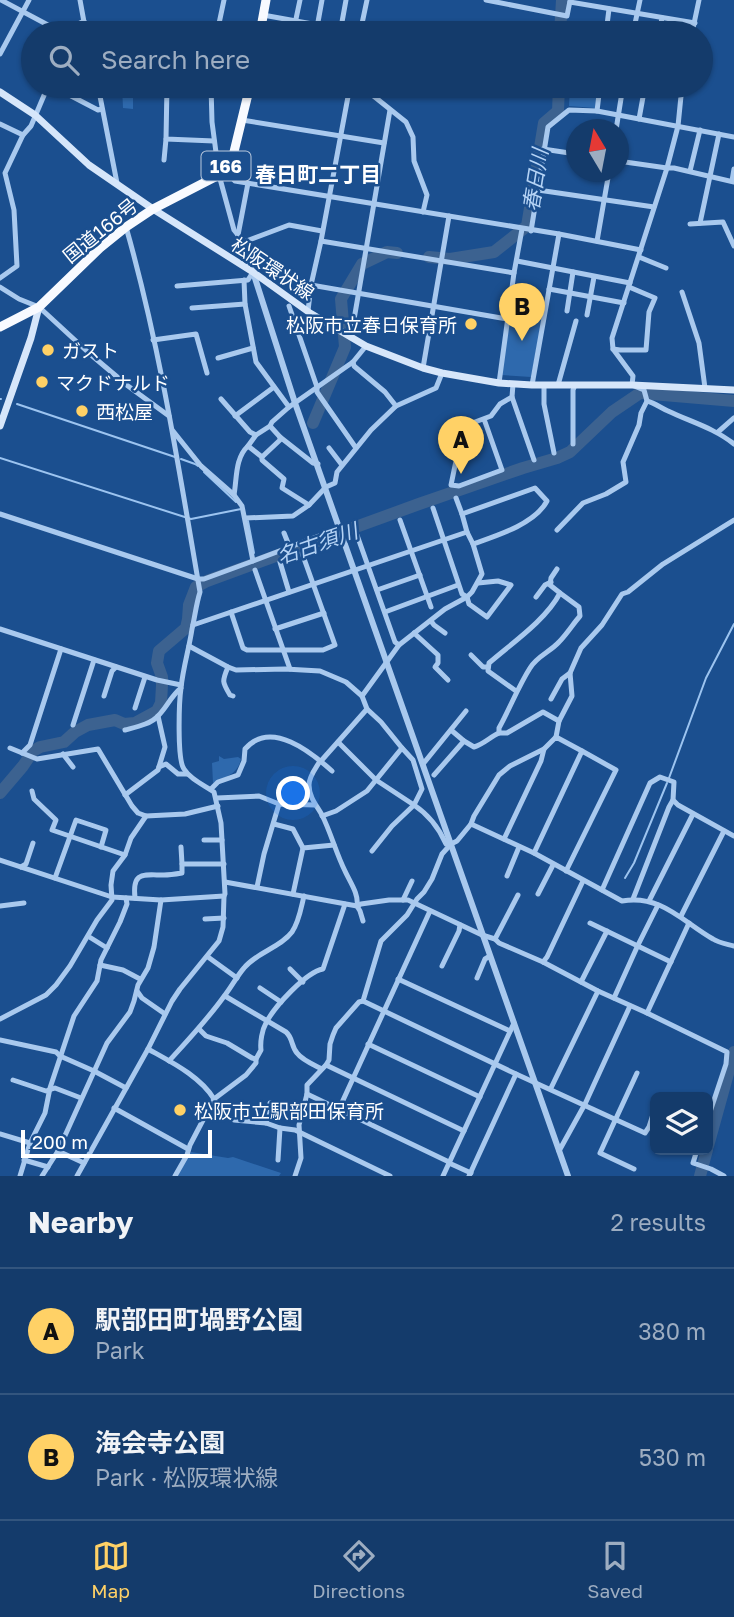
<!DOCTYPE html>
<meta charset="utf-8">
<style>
body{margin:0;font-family:"Golos Text","Noto Sans JP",sans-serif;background:#214673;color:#f1f3f6}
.controls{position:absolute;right:21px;bottom:21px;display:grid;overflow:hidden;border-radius:10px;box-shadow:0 2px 5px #0004}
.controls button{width:63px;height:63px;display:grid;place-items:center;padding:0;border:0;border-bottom:2px solid #33557e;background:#143b6b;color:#f1f3f6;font:35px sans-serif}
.compass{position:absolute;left:566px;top:119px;width:63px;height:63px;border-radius:50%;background:#143b6b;box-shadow:0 2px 5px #0004;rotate:350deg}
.scale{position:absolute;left:21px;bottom:18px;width:191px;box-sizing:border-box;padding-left:7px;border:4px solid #fff;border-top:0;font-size:19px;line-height:24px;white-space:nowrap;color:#fff;-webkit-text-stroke:5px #1b4f8f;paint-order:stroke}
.you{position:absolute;left:294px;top:794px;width:24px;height:24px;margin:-18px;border:5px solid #fff;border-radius:50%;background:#1a73e8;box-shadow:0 0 0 10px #1a73e833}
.badge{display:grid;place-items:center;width:46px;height:46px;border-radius:50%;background:#ffd166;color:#111;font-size:23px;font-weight:700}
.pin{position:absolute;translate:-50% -58px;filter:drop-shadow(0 2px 4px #0008)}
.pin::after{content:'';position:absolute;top:37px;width:24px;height:21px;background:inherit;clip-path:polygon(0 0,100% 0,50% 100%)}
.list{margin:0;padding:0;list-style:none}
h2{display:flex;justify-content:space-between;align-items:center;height:91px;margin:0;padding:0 28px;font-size:30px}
h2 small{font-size:23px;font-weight:400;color:#9dadc1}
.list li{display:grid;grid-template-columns:46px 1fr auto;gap:21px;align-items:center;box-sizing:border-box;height:126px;padding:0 28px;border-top:2px solid #33557e}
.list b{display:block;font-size:26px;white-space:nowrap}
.list p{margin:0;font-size:23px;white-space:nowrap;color:#9dadc1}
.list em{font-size:23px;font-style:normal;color:#9dadc1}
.icon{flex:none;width:38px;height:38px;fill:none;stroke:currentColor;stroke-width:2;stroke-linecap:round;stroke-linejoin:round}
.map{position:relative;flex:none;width:734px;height:1176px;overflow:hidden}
.search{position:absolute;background:#143b6b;box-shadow:0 2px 5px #0004;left:21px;right:21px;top:21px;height:77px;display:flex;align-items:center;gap:18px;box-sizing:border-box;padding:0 24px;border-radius:38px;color:#9dadc1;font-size:26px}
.sheet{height:343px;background:#143b6b}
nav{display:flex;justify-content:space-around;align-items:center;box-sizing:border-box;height:98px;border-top:2px solid #33557e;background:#143b6b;font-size:19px;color:#9dadc1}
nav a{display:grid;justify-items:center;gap:4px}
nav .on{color:#ffd166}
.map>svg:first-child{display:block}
</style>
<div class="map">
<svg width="734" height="1176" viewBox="0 0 734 1176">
<rect width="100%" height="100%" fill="#1b4f8f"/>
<g fill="#2e69ad">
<polygon points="122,86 151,86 151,92 133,92 133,109 123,108"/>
<polygon points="570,86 598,86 595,108 569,106"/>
<polygon points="512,303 544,308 531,377 501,375"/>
<path d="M 219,756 L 224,759 L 238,757 L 241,759 C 238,774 226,777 213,783 L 212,763 L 219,761 Z"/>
<polygon points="191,1152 228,1158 233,1157 281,1173 279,1176 177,1176"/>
</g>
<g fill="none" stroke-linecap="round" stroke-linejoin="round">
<g stroke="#9cc4f0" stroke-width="2">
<polyline points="0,399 1,399"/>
<polyline points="17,404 175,457"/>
<polyline points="0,458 191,519 241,509"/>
<polyline points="181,459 195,464 198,466"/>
<polyline points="204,472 236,502"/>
<polyline points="248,521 254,553"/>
<polyline points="669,778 706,678 734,624"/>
<polyline points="625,878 634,863 667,783"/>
</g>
<g stroke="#3c6290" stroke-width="12">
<polyline points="560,33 562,0"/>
<polyline points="429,257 450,259 494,252 527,226 544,123 558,111 559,86"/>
<polyline points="313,423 345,347 341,299 362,264 387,252 397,253"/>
<polyline points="0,793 23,766 33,751 40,747 64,742 75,732 88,725 115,720 124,724 135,723 157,711 161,703 162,685 162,677 157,663 159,651 186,628 188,619 189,605 196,587 207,581 419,504 523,468 557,458 570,452 612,412 640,393 734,401"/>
<polyline points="708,1146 734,1052"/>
<polyline points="700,1176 707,1150"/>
</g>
<g stroke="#a9c9ee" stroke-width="5">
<polyline points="1,0 63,33"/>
<polyline points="80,0 86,33"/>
<polyline points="486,0 567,16 570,1"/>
<polyline points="570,2 695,23"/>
<polyline points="263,15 318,25"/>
<polyline points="75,33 80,23 84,21"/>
<polyline points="217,33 224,0"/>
<polyline points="293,33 300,0"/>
<polyline points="316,33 322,0"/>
<polyline points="340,33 346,0"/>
<polyline points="360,33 367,0"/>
<polyline points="606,33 609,9"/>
<polyline points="633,33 640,0"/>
<polyline points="659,33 662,18"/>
<polyline points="692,33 699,0"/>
<polyline points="0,54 29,0"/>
<polyline points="52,86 98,110 102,109"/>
<polyline points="98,86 117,183"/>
<polyline points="167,86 166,139 214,141"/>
<polyline points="211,86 212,122 217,160 235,181 559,234 641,250"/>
<polyline points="361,86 406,122 413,137 414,161 427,195 423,212"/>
<polyline points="597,111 600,86"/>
<polyline points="639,119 645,86"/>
<polyline points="242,120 384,143"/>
<polyline points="0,124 23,135"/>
<polyline points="616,130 623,86"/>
<polyline points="543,149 576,154"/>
<polyline points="164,160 166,139"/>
<polyline points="618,161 667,168 674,168 734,182"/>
<polyline points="690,171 700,130"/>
<polyline points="732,181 734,169"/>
<polyline points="538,190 654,207"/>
<polyline points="700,223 719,134"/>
<polyline points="690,224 723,222 734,246"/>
<polyline points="531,231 548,127 569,110 597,111 734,137"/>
<polyline points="238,235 248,183"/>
<polyline points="321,241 514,273"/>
<polyline points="597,241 609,172"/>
<polyline points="241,243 289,225 322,231"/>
<polyline points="639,257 666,268"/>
<polyline points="517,261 630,283"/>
<polyline points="0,278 17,266 14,210 5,173 23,135 31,126 48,86"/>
<polyline points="244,280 245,304 256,362 289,407 353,362 366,346"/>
<polyline points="311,285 507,319"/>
<polyline points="177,286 248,280 253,272 238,235 234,230 219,175"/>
<polyline points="0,287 19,299 39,307 90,354 128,386 169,416"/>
<polyline points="549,289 624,303"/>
<polyline points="682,292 699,343 705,388"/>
<polyline points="289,306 317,387 317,392 356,448"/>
<polyline points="192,308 245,304"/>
<polyline points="308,311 311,285 321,241 350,86"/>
<polyline points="567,311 573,272"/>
<polyline points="587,315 594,277"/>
<polyline points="351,337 390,110"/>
<polyline points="153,340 196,334 207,373"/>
<polyline points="613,349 620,350 646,350 649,312 655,298 629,287"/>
<polyline points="218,358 253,348"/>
<polyline points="353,362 354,366 385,392 396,406"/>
<polyline points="423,368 449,216"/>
<polyline points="499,383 514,273 522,229"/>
<polyline points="532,385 559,234"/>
<polyline points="544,385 544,404 554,453"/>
<polyline points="558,385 576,321"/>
<polyline points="512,397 534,460"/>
<polyline points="221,399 250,432 256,435"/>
<path d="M 647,401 C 655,403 661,408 668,411 C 691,422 714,428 734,444"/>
<polyline points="289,407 272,422 270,426 280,437 313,463 318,464"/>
<polyline points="235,416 274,387"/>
<polyline points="484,419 502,470 459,486 451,485 462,432 467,425 491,416 500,404 512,397 513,384"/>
<polyline points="718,432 734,418"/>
<polyline points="280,437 280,440 262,457 262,460 284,479 282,488 309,505"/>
<polyline points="573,444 573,390 575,385"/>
<polyline points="329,448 342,465"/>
<polyline points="262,457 248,446 256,435 270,426"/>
<path d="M 234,495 C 237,478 235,458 248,446"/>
<polyline points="456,498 462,514"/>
<polyline points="433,508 462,594 467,597 469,604 487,617 511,585 498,581 478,583"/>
<polyline points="0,514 198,579 204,579 253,561 242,506 234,495 201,466 173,431"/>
<polyline points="246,518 293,516 309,505 326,487 335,483 337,472 371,430 396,406 436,388 442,373"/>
<polyline points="400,520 431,607"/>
<polyline points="557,530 583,503 606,494 626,482 623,462 639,425 641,413 647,401 644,390 632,385 633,376 613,349 612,338 667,168 678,126 682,86"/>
<path d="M 467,532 L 462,514 L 535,488 L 547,501 C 535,524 496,536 473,544"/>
<polyline points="284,533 290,548"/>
<polyline points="357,535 395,642 399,645"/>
<polyline points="253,561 340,528"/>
<polyline points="280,562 289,592"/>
<polyline points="557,569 551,578 550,585 560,593"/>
<polyline points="255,570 290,669"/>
<polyline points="377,590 420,575"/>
<polyline points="536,597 545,585 551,582"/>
<polyline points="231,612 243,648 247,650 323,650 335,645 302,553"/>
<polyline points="385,612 458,585"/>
<polyline points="431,621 434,625 445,633"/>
<polyline points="0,629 157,680 181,685"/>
<polyline points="275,629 324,613"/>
<polyline points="414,633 438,655 438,663 435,667 448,680"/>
<polyline points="189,646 228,667 236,670 285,669 320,671 346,682 362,696 399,645 445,609 467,597 472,592 482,574 473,544 467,532 193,625"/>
<polyline points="471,655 483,667 488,667"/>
<path d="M 228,667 C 222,681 222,682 230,695 L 233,696"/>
<polyline points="104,696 112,671 116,667"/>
<polyline points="551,699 562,679 570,673"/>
<polyline points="135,708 145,677"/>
<polyline points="367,709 381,722 402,748"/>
<polyline points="73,725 94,660"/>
<path d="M 125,730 C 136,727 151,724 158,716 C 167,707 171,696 181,688"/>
<path d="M 451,730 L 464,741 L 474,747 C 484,744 490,737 499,733 L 499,728 C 510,708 518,687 530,668 C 537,656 550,652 559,642 C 567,634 573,624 580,616 L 579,607 L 560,593 C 546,620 512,643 489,663 L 488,671 L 516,691"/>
<polyline points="499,733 507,733 543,712 559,721"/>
<polyline points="556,737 559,721 572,696 570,673 581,648 602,625 622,594 628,592 663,564 734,520"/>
<polyline points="338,742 376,780 414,805 392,826 372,851"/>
<polyline points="22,753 30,745 61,649"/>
<polyline points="63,754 73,767"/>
<path d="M 320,761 C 316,768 309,776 309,785 C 309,797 317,806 322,815 C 331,833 336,853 345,871 C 350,882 359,894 357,906 L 360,911 L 363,921"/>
<polyline points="321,761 367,709 362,696"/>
<polyline points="423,764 466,711"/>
<polyline points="159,767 166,764 178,774 187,774"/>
<polyline points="434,775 464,741"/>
<path d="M 211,789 L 218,782 L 238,775 L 244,761 L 245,749 C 271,719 312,753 332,771"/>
<polyline points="32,791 34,799 56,820 52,830 125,855"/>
<polyline points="125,795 158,770 165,747 158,716"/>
<polyline points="217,798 259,796 279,804"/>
<polyline points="146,816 185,814 218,806"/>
<path d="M 322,816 L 336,811 L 367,791 L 402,748 L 413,760 L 422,789 L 414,805 C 429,815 439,828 446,844 L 450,844"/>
<polyline points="274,824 293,829 303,848"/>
<path d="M 471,824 L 534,853 L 622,901 C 661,894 683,922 713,939 C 719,943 727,944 734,946"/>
<polyline points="504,839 541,761 544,749"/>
<polyline points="204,840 222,840"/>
<polyline points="181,847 182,864 224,864"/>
<polyline points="534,853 582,751 616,770 566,871"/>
<polyline points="0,860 112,897 161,900 224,896"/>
<polyline points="21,867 26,864 33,843"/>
<polyline points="507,876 519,847"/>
<polyline points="55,878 76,820 106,830 101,847"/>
<polyline points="225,882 357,906 361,904 389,900 408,900 482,935 495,939 499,943 543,962 598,991 647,1013 727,1052 726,1064 708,1118"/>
<polyline points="257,887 264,854 279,804 315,805"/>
<polyline points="602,890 650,783 660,777 674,782 673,800 678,805 734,836"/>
<polyline points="293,894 303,848 334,845"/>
<polyline points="538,894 553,865"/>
<path d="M 135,898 C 132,871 143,875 164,875 C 170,875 176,874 182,873 L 182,864"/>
<polyline points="633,899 669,807 673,800"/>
<polyline points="403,900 412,881"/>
<polyline points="649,901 693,814"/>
<path d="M 345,904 L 323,969 C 306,972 274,1007 266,1023 C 262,1030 260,1042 261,1050 L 256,1059 L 256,1063 L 246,1075 L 214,1099 L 222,1115 L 234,1120 L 266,1123 L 280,1128 L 295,1130 L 390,1176"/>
<polyline points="0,906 24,903"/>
<polyline points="681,916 724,831"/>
<polyline points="205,919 224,918"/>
<polyline points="590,923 671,962"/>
<polyline points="91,938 107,948"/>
<polyline points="495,939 518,895"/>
<polyline points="208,957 237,978"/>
<polyline points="543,962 547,957 583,881"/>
<polyline points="100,965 123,970 140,979"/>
<polyline points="442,966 459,931 460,925"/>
<polyline points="290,969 303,982"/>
<polyline points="477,978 485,959 490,956"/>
<polyline points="398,979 510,1031"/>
<polyline points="581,982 607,931"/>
<polyline points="260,988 281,1002"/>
<polyline points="137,991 142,998 165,1014"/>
<path d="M 225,996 L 286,1032 C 293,1038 291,1046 297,1053 C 302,1060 314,1065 322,1069"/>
<polyline points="614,998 638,945 658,905"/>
<polyline points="363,1001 516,1074 645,1133 649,1127 655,1108"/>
<polyline points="647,1013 689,923"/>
<polyline points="0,1019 46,995 56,985 70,966 97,920 112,900 111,885 113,871 125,855 131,838 146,816 138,813 132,806 98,749 37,759 10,748"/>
<polyline points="199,1029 206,1036 227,1043 252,1058 256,1059"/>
<polyline points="0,1040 56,1052 60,1056 94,1071 126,1088"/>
<polyline points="368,1044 480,1097"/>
<path d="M 148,1049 C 171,1062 200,1076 214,1099 L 190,1145 L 187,1155 L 175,1176"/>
<path d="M 169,1061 C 188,1040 208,1019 225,995 C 232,986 237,976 244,968 C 257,952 280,948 292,932 C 299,922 301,908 304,896"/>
<polyline points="326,1065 464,1131"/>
<polyline points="13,1080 46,1091 55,1088 81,1098"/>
<polyline points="551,1088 598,991"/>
<polyline points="307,1094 449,1162"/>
<polyline points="114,1108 188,1149"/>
<polyline points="339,1109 430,911"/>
<polyline points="266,1123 270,1103"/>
<polyline points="0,1134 30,1143"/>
<polyline points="697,1150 693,1163 711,1169 724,1176"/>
<polyline points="58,1151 84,1163"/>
<polyline points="559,1151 585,1104 630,1006"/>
<polyline points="24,1160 48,1167"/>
<polyline points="278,1160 280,1128"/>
<polyline points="449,1163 471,1173"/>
<polyline points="634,1169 600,1153 637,1073"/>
<polyline points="20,1176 30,1143 45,1113 50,1088 74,1016 97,981 101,960 120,922 127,904 126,898"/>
<polyline points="42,1176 58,1151 107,1043 130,1012 134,1001 138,985 148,968 154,947 161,900"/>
<path d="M 77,1176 L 148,1049 L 172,1001 L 180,989 L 219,941 L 223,927 L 224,896 L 225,894 L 221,823 L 214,792 C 204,785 191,780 184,769 C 177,760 179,702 181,688 C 183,668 189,649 192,629 C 195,616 196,605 200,592 C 179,470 160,346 126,227"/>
<polyline points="295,1176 301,1158 299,1125 307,1094 307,1085 326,1065 329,1060 330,1044 333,1035 336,1028 359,1002 363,1001 381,941 407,915 417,899 424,892 432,879 442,854 451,844 457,841 471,824 474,816 499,775 510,766 544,749 556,737 582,751"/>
<polyline points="443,1176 514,1023"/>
<polyline points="469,1176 516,1074"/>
</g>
<polyline stroke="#a9c9ee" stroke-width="6" points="253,272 295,403 568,1176"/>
<g stroke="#d6e6fa" stroke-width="7">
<polyline points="0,92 35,115 89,165 153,209 253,272 310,313 366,346 423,368 442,373 499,383 532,385 632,385 734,390"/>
<polyline points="0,426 31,338 39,307"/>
</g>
<g stroke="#f8faff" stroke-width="9">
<polyline points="260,33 266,0"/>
<polyline points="0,327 39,307 100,248 126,227 153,209 219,175 232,160 250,86"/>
</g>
</g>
<g fill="#ffd166" stroke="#1b4f8f" stroke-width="2.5">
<circle cx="471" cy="324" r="7"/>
<circle cx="48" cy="350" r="7"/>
<circle cx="42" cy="382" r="7"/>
<circle cx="82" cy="411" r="7"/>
<circle cx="180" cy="1110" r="7"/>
</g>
<g text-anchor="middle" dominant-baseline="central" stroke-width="5" stroke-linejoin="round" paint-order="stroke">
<rect fill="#1b4f8f" stroke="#bbcadd" stroke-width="2" x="201.5" y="151.5" width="49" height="29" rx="5"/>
<g font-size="18" font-weight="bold" fill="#fff">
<text x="226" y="166">166</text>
</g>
<g font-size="19" fill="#fff" stroke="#1b4f8f">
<text transform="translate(100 230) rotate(-39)">国道166号</text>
<text transform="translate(273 268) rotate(34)">松阪環状線</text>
</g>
<g font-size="19" fill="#fff" stroke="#1b4f8f" text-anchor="start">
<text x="457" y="324" text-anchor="end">松阪市立春日保育所</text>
<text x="62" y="350">ガスト</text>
<text x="56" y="382">マクドナルド</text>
<text x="96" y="411">西松屋</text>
<text x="194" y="1110">松阪市立駅部田保育所</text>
</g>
<g font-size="21" font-weight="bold" fill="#fff" stroke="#1b4f8f">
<text x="318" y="174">春日町二丁目</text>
</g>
<g font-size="21" font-style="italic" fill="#b5d3f5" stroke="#1b4f8f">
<text transform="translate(535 180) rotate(-81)">春日川</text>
<text transform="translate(317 543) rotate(-19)">名古須川</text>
</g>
</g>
</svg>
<div class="controls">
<button><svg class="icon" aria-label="layers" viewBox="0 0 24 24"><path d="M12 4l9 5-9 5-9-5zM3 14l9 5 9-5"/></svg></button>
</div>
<svg class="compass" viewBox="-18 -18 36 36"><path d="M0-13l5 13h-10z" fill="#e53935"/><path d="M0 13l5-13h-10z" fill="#9dadc1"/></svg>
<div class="scale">200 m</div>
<div class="you"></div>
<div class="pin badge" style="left:461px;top:474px">A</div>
<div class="pin badge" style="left:522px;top:341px">B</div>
<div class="search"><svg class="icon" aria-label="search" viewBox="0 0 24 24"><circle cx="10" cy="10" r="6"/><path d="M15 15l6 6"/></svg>Search here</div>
</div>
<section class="sheet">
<h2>Nearby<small>2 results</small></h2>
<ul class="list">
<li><span class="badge">A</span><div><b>駅部田町堝野公園</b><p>Park</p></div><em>380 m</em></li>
<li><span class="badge">B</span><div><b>海会寺公園</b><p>Park · 松阪環状線</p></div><em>530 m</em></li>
</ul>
</section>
<nav>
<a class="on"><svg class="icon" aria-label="map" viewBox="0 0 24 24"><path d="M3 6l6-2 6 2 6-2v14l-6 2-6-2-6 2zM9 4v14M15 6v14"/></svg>Map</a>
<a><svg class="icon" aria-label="directions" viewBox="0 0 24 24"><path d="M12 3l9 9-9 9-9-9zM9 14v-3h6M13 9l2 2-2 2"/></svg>Directions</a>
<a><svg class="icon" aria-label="saved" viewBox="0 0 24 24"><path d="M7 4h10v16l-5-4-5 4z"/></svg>Saved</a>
</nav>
